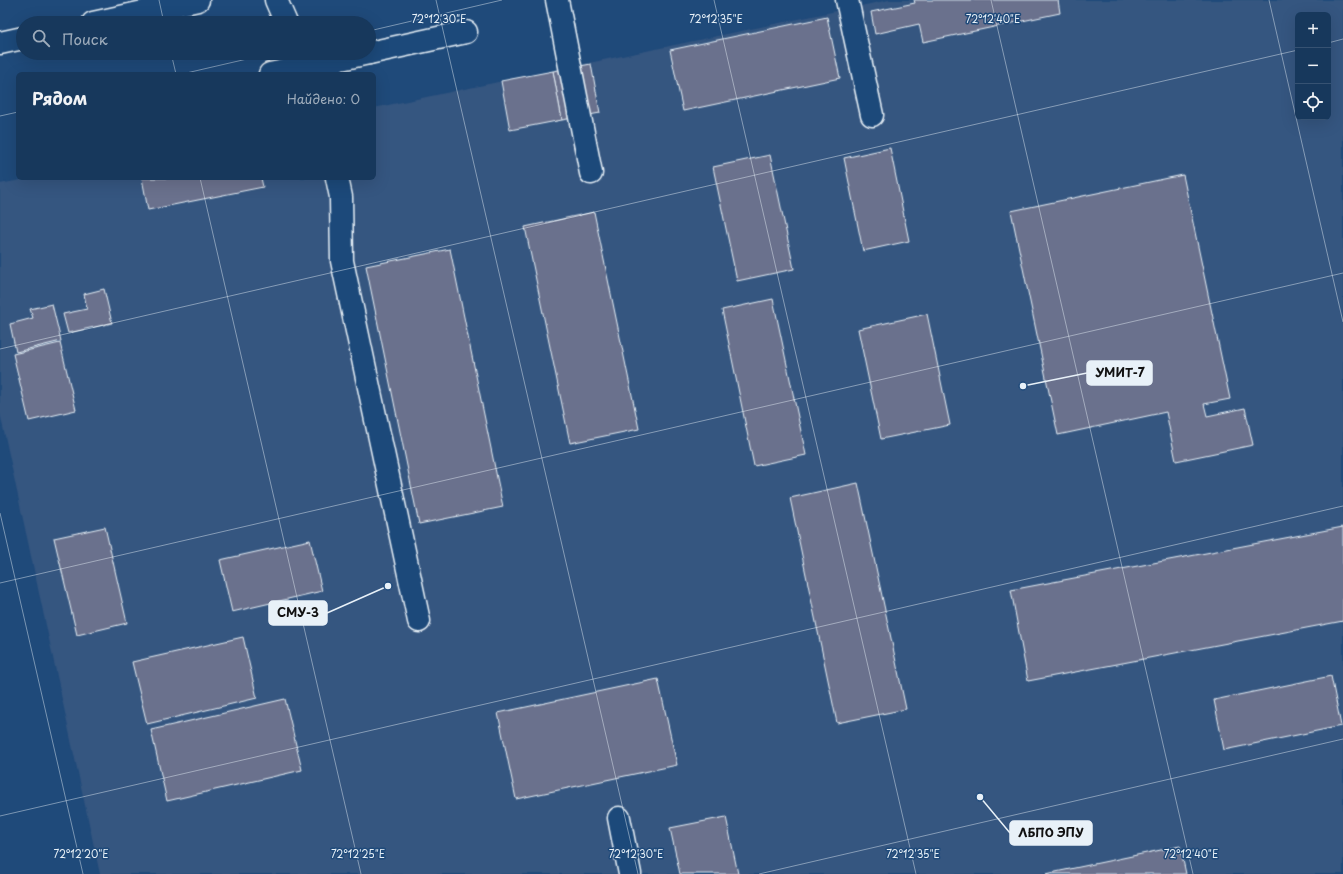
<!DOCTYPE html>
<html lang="ru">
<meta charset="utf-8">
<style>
body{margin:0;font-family:"Playpen Sans",sans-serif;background:#203f62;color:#f1f3f6}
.controls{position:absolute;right:12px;top:12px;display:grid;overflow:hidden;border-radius:6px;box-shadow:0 4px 16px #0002}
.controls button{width:36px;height:36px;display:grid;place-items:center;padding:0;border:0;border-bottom:1px solid #365272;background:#17385c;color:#f1f3f6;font:20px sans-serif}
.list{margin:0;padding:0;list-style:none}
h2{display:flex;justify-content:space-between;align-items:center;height:52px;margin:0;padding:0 16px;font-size:17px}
h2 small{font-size:13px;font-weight:400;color:#9eacbb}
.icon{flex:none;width:22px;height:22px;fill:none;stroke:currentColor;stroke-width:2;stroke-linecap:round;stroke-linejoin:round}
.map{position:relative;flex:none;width:1343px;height:874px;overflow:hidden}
.search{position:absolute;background:#17385c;box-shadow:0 4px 16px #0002;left:16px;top:16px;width:360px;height:44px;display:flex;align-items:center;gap:10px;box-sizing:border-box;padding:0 14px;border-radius:22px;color:#9eacbb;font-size:15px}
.panel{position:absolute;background:#17385c;box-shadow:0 4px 16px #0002;left:16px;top:72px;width:360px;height:108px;border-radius:6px}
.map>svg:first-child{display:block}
</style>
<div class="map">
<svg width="1343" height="874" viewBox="0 0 1343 874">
<rect width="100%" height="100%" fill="#1f4a7a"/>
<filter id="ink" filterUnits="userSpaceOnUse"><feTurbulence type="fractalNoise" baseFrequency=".025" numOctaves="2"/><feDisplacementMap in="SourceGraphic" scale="8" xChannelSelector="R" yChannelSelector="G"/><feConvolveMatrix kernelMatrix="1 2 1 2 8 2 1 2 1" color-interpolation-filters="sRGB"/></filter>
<g filter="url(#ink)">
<path fill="#365680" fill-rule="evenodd" d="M 889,0 L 1343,0 L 1343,874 L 100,874 L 0,413 L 0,184 L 31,178 L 374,178 L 374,108 ZM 1298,15 L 1328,15 L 1328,117 L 1298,117 Z"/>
<g fill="#6a718d" stroke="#e8f1f8">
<polygon points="914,0 1058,0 1060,13 923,42 919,24 875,34 871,12 915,3"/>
<polygon points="827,17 840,78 683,111 670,50"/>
<polygon points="591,64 600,113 562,120 553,71"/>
<polygon points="553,71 562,120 510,130 501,81"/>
<polygon points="890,148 909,241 863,251 844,158"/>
<polygon points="770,155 794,269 737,281 713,167"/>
<polygon points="1183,175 1230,399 1204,404 1207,416 1245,408 1253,445 1176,461 1166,412 1058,435 1011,211"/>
<polygon points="142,178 261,178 263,187 148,210"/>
<polygon points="594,212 639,429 570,443 525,227"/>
<polygon points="450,249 503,507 419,524 366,266"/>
<polygon points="104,289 112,323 68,333 63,314 87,309 84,294"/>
<polygon points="773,299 806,455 754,466 722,310"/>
<polygon points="52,304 61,341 16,352 10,324 33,318 30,309"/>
<polygon points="927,314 950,425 881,439 858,329"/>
<polygon points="60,343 76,410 29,421 13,354"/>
<polygon points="858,483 906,709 837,723 790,498"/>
<polygon points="105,527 127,623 77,635 54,538"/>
<polygon points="1343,527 1343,621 1028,681 1011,590"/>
<polygon points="310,540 322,591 232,612 220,560"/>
<polygon points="243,637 257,698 147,724 132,662"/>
<polygon points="1331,676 1341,726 1224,750 1214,700"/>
<polygon points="658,679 677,765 516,799 498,713"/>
<polygon points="285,699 302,770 167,801 151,730"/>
<polygon points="726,817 738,874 680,874 670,828"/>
<polygon points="1180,846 1186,874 1046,874"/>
</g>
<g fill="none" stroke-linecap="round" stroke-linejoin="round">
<defs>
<g id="minor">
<polyline points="276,0 286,23"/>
<polyline points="557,0 591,173"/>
<polyline points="847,0 872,115"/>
<polyline points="93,23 198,0"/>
<polyline points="0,43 23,38"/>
<polyline points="369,53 466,32"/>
<polyline points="270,74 369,53"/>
<polyline points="337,178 341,197 342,261 419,621"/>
<polyline points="619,818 630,874"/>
</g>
</defs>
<use href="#minor" stroke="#e8f1f8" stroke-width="25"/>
<use href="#minor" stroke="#1f4a7a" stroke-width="22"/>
</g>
</g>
<path fill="none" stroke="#e8f1f8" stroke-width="1" stroke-opacity="0.45" d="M 159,0 L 164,23M 436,0 L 638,874M 714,0 L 916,874M 991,0 L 1193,874M 1269,0 L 1343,322M 369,31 L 502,0M 1328,43 L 1343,39M 171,53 L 176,74M 182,74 L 273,53M 0,116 L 18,112M 200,178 L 361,874M 0,349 L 1298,50M 0,513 L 83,874M 0,583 L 1343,273M 0,816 L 1343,506M 759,874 L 1343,739"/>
<g font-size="10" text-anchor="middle" fill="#e8f1f8" stroke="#1f4a7a" stroke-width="3" stroke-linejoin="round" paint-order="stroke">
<text x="439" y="23">72°12'30"E</text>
<text x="716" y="23">72°12'35"E</text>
<text x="993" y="23">72°12'40"E</text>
<text x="81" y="858">72°12'20"E</text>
<text x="358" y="858">72°12'25"E</text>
<text x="636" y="858">72°12'30"E</text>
<text x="913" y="858">72°12'35"E</text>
<text x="1191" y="858">72°12'40"E</text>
</g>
<path fill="none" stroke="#e8f1f8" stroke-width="1.5" d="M1023 386L1087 373M388 586L327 613M980 797L1010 833"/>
<g fill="#e8f1f8" stroke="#1f4a7a" stroke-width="1.5">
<circle cx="1023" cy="386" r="4"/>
<circle cx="388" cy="586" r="4"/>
<circle cx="980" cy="797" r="4"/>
</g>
<g fill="#e8f1f8" stroke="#e8f1f8" stroke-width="1.5">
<rect x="1087" y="361" width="65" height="24" rx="4"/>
<rect x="269" y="601" width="58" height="24" rx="4"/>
<rect x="1010" y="821" width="82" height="24" rx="4"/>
</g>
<g font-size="12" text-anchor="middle" font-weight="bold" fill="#111">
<text x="1120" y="377">УМИТ-7</text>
<text x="298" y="617">СМУ-3</text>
<text x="1051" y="837">ЛБПО ЭПУ</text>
</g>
</svg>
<div class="controls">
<button>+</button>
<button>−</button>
<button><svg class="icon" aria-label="locate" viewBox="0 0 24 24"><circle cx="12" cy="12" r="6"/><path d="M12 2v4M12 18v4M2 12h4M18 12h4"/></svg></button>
</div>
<div class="search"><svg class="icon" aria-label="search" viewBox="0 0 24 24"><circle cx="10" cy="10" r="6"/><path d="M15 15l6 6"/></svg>Поиск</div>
<section class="panel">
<h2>Рядом<small>Найдено: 0</small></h2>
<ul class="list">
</ul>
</section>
</div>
